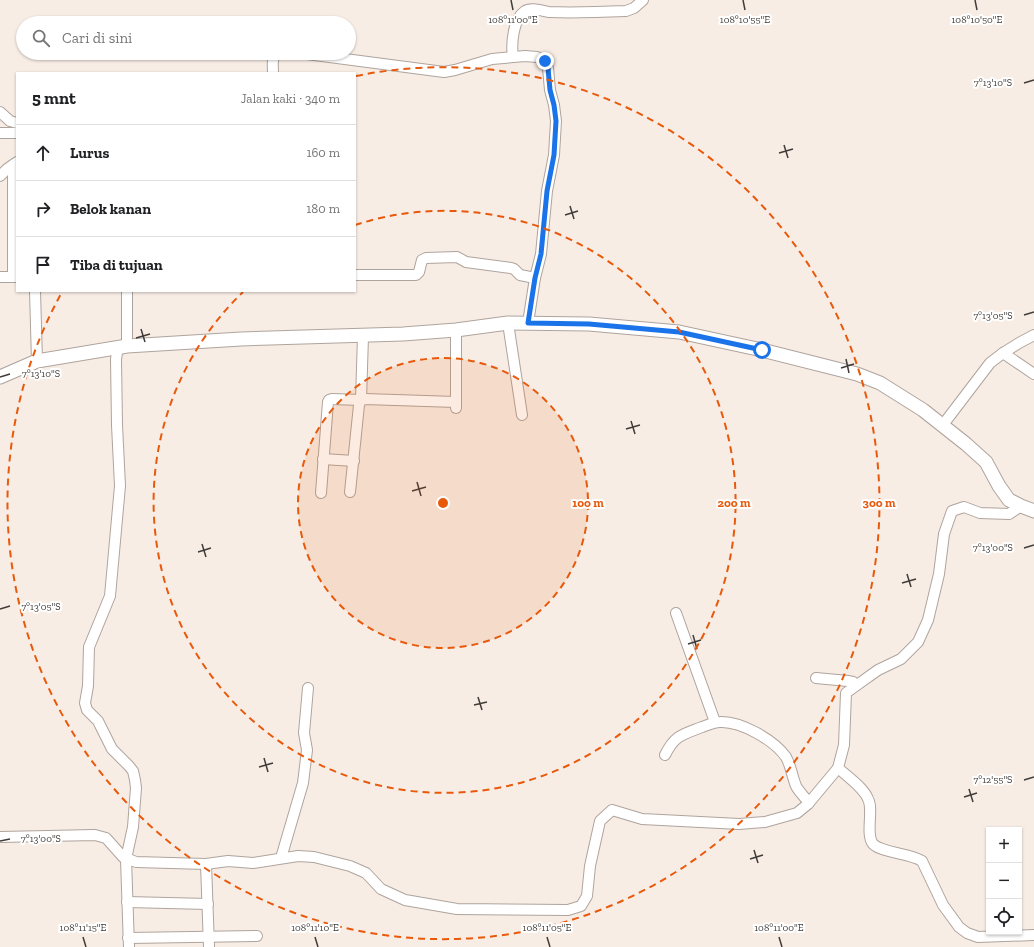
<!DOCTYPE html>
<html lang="id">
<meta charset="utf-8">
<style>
body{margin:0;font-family:"Zilla Slab",serif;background:#f2f2f2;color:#202124}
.controls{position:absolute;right:12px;bottom:12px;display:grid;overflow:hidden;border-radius:0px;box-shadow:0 1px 3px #0004}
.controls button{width:36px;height:36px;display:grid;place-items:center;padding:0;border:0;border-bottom:1px solid #e0e0e0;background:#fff;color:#202124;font:20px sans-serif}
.stop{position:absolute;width:12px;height:12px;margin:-9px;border:3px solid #1a73e8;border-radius:50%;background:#fff}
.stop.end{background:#1a73e8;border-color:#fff;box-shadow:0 1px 4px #0008}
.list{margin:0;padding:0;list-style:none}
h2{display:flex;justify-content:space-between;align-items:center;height:52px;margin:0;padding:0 16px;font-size:17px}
h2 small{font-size:13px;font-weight:400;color:#757577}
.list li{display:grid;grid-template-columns:26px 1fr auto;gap:12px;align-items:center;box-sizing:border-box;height:56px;padding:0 16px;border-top:1px solid #e0e0e0}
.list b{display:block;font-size:15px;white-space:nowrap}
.list em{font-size:13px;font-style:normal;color:#757577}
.icon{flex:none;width:22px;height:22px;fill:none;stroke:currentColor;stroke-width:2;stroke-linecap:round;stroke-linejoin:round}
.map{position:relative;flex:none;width:1034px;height:947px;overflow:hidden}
.search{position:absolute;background:#fff;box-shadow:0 1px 3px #0004;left:16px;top:16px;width:340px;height:44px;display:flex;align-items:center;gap:10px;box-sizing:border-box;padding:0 14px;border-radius:22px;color:#757577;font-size:15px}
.panel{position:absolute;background:#fff;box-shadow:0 1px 3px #0004;left:16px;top:72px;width:340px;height:220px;border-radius:0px}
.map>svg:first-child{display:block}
</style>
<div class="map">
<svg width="1034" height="947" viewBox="0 0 1034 947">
<rect width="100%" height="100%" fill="#f8ede5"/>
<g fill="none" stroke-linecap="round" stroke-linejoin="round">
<defs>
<g id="minor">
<polyline points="299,53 444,72 455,70 492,59 525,56 537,57 545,61 548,68 550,90 554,105 556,121 554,155 547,191 541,254 535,278"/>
<path d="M 513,57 C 511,44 513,19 525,11 C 531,7 542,11 549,12 C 573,13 602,12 626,11 L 634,8 L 643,0"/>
<path d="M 273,73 C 273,65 271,57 278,53"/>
<polyline points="0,112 10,121 17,123"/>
<polyline points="0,133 17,133"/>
<polyline points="13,165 13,277"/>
<polyline points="0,176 7,169 17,162"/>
<polyline points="355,275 416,275 419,272 422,260 426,258 457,257 466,262 511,268 514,269 520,275 535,278 528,323"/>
<polyline points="0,277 17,277"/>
<polyline points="35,291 37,361"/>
<polyline points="127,291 127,346"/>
<polyline points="508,323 522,415"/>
<polyline points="118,347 116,359 117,425 120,486 110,596 89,647 88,686 85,703 87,710 98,721 112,749 129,766 133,771 135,780 136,788 133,827 126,859 129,947"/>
<polyline points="1003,353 1019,343 1034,335"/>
<polyline points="456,408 456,330"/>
<polyline points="942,426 990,363 1003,353 1034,374"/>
<polyline points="323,459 354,461"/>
<polyline points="350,492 359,405 361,400 365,399 456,402"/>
<polyline points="321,493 328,402 329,400 332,399 361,400 363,336"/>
<polyline points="676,613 715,722"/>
<polyline points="816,678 848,681 853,682 857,685"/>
<path d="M 665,755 C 675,735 682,735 702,727 C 708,725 714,722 720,722 C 741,721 774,740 786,757 C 791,766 792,776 796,786 C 799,792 805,797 809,803"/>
<path d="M 838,768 C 847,776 864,788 868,799 C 874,810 865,834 873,844 C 882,853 910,853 922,861 L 943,905 L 959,927 L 967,933 L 978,937 L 1034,935"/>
<polyline points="0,837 95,835 106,838 123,857 136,862 206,864 228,861 253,863 298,856 314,857 350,866 366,873 381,889 405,900 457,909 568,910 581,906 587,896 590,866 600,821 612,810 642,819 739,824 765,822 797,813 808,804 838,768 844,745 846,693 857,685 878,670 901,659 918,642 928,620 939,574 944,534 952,511 964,507 980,513 1009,514 1021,506"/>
<polyline points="281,858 303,783 307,750 304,733 308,688"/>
<polyline points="206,864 209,947"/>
<polyline points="127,902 208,904"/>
<polyline points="128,938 257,936"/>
</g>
<polyline id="major" points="0,377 37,361 127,346 241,339 403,334 456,330 508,323 589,324 679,332 762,350 857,374 880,383 923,410 966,444 986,462 999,486 1009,500 1021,506 1034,511"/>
</defs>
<use href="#minor" stroke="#afa49d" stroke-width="12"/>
<use href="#major" stroke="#afa49d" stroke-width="15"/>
<use href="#minor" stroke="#fff" stroke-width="10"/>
<use href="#major" stroke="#fff" stroke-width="13"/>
</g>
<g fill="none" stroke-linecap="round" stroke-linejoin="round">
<polyline stroke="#1a73e8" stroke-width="5" points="545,61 548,68 550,90 554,105 556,121 554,155 547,191 541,254 535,278 528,323 589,324 679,332 762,350"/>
</g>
<path fill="none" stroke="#403c39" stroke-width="1.5" d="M 511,0 L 513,10M 743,0 L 745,10M 975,0 L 977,10M 1024,83 L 1034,80M 784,145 L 788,158M 779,153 L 793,149M 570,206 L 574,219M 565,215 L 578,211M 1024,315 L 1034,312M 141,329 L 145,342M 136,338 L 150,334M 846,359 L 849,373M 841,368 L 854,364M 0,377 L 10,374M 631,421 L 635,434M 626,429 L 640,425M 417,482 L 421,496M 412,491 L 426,487M 202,544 L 206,557M 1024,548 L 1034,545M 198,552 L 211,548M 907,574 L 911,587M 902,583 L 916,579M 0,609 L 10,606M 693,635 L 697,649M 688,644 L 701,640M 478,697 L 482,710M 474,705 L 487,702M 264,758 L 268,772M 259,767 L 273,763M 1024,780 L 1034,777M 969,789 L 973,802M 964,797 L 977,793M 0,841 L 10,839M 754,850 L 758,863M 750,859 L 763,855M 83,937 L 86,947M 315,937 L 318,947M 547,937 L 550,947M 779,937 L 782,947"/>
<circle cx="443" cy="503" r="145" fill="#e8590c" fill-opacity=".12"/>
<g fill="none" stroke="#e8590c" stroke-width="2" stroke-dasharray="7 5">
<circle cx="443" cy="503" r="145"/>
<path d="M355 225A291 291 0 1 1 243 292"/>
<path d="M356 76A436 436 0 1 1 62 292"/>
</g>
<g font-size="10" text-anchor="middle" fill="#403c39" stroke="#fff" stroke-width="4" stroke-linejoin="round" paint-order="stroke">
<text x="513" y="23">108°11'00"E</text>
<text x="745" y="23">108°10'55"E</text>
<text x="977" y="23">108°10'50"E</text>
<text x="993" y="86">7°13'10"S</text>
<text x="993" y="319">7°13'05"S</text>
<text x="41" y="377">7°13'10"S</text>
<text x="993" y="551">7°13'00"S</text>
<text x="41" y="610">7°13'05"S</text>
<text x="993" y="783">7°12'55"S</text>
<text x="41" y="842">7°13'00"S</text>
<text x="83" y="931">108°11'15"E</text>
<text x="315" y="931">108°11'10"E</text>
<text x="547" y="931">108°11'05"E</text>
<text x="779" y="931">108°11'00"E</text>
</g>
<circle cx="443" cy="503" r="6" fill="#e8590c" stroke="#fff" stroke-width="2"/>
<g font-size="12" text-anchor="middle" font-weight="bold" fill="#e8590c" stroke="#fff" stroke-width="4" stroke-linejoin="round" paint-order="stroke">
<text x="588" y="507">100 m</text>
<text x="734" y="507">200 m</text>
<text x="879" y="507">300 m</text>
</g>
</svg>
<div class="controls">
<button>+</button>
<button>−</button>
<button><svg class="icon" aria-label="locate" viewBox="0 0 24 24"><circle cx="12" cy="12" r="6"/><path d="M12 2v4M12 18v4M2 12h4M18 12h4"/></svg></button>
</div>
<div class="stop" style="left:762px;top:350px"></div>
<div class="stop end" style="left:545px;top:61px"></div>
<div class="search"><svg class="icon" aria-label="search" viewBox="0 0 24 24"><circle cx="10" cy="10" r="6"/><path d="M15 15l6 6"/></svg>Cari di sini</div>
<section class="panel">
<h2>5 mnt<small>Jalan kaki · 340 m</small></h2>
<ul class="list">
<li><svg class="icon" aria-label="ahead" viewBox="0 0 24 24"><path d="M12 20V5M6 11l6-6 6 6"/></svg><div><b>Lurus</b></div><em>160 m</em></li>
<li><svg class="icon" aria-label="right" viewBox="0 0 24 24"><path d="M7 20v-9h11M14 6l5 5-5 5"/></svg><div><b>Belok kanan</b></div><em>180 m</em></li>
<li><svg class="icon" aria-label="arrive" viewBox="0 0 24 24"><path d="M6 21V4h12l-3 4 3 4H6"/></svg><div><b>Tiba di tujuan</b></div></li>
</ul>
</section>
</div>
